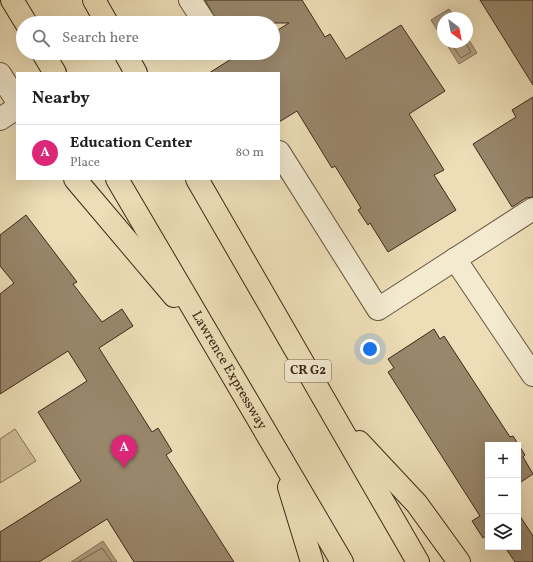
<!DOCTYPE html>
<meta charset="utf-8">
<style>
body{margin:0;font-family:Vollkorn,serif;background:#f6f6f6;color:#222}
.controls{position:absolute;right:12px;bottom:12px;display:grid;overflow:hidden;border-radius:0px;box-shadow:0 4px 16px #0002}
.controls button{width:36px;height:36px;display:grid;place-items:center;padding:0;border:0;border-bottom:1px solid #e0e0e0;background:#fff;color:#222;font:20px sans-serif}
.compass{position:absolute;left:437px;top:12px;width:36px;height:36px;border-radius:50%;background:#fff;box-shadow:0 4px 16px #0002;rotate:148deg}
.you{position:absolute;left:370px;top:349px;width:14px;height:14px;margin:-10px;border:3px solid #fff;border-radius:50%;background:#1a73e8;box-shadow:0 0 0 6px #1a73e833}
.badge{display:grid;place-items:center;width:26px;height:26px;border-radius:50%;background:#db2777;color:#fff;font-size:13px;font-weight:700}
.pin{position:absolute;translate:-50% -33px;filter:drop-shadow(0 1px 2px #0008)}
.pin::after{content:'';position:absolute;top:21px;width:14px;height:12px;background:inherit;clip-path:polygon(0 0,100% 0,50% 100%)}
.list{margin:0;padding:0;list-style:none}
h2{display:flex;justify-content:space-between;align-items:center;height:52px;margin:0;padding:0 16px;font-size:17px}
h2 small{font-size:13px;font-weight:400;color:#767676}
.list li{display:grid;grid-template-columns:26px 1fr auto;gap:12px;align-items:center;box-sizing:border-box;height:56px;padding:0 16px;border-top:1px solid #e0e0e0}
.list b{display:block;font-size:15px;white-space:nowrap}
.list p{margin:0;font-size:13px;white-space:nowrap;color:#767676}
.list em{font-size:13px;font-style:normal;color:#767676}
.icon{flex:none;width:22px;height:22px;fill:none;stroke:currentColor;stroke-width:2;stroke-linecap:round;stroke-linejoin:round}
.map{position:relative;flex:none;width:533px;height:562px;overflow:hidden}
.search{position:absolute;background:#fff;box-shadow:0 4px 16px #0002;left:16px;top:16px;width:264px;height:44px;display:flex;align-items:center;gap:10px;box-sizing:border-box;padding:0 14px;border-radius:22px;color:#767676;font-size:15px}
.panel{position:absolute;background:#fff;box-shadow:0 4px 16px #0002;left:16px;top:72px;width:264px;height:108px;border-radius:0px}
.map>svg:first-child{display:block}
</style>
<div class="map">
<svg width="533" height="562" viewBox="0 0 533 562">
<rect width="100%" height="100%" fill="#eddeb7"/>
<filter id="stains"><feTurbulence type="fractalNoise" baseFrequency=".005" numOctaves="4"/><feColorMatrix values="0 0 0 0 .2 0 0 0 0 .09 0 0 0 0 .02 0 0 0 .5 -.17"/></filter>
<radialGradient id="worn" r=".72"><stop offset=".6" stop-color="#630" stop-opacity="0"/><stop offset="1" stop-color="#630" stop-opacity=".3"/></radialGradient>
<polygon fill="#cfbf9c" stroke="#86745c" points="15,429 36,461 0,483 0,439"/>
<g fill="#b1a082" stroke="#837059">
<polygon points="449,9 455,18 443,18 443,39 431,20"/>
<polygon points="467,37 477,53 459,64 445,42 467,42"/>
<polygon points="103,541 117,562 71,562"/>
</g>
<g fill="none" stroke-linecap="round" stroke-linejoin="round">
<g stroke="#77644e" stroke-width="1">
<polyline points="450,42 461,58 471,52 465,42"/>
<polyline points="78,562 102,548 112,562"/>
</g>
</g>
<g fill="#99876c" stroke="#3d291b">
<polygon points="205,0 302,0 325,37 330,34 346,59 401,25 445,91 409,114 444,170 434,175 456,210 388,252 370,223 368,225 358,210 361,208 335,166 332,168 297,111 279,122 279,73 209,73 241,53 273,53 273,33 289,23 218,23"/>
<polygon points="480,0 533,0 533,85"/>
<polygon points="533,97 533,197 526,198 512,207 473,144 516,117 512,110"/>
<polygon points="26,215 77,282 73,284 102,322 122,309 133,326 99,348 152,432 158,428 172,451 166,455 234,562 134,562 107,519 39,562 0,562 0,532 81,481 38,412 87,381 68,351 0,394 0,294 14,283 0,266 0,235"/>
<polygon points="434,329 440,339 444,336 510,437 513,436 525,455 523,457 533,474 518,484 518,445 488,445 488,534 483,538 472,521 480,516 388,372 394,368 388,359"/>
<polygon points="518,513 533,536 533,562 515,562 505,547 518,547"/>
</g>
<g fill="none" stroke-linecap="round" stroke-linejoin="round">
<defs>
<g id="minor">
<polyline points="190,0 205,23"/>
<polyline points="0,74 17,101"/>
<polyline points="0,119 17,108"/>
<polyline points="279,152 378,309 533,209"/>
<polyline points="455,259 533,375"/>
</g>
<g id="highway">
<polyline points="12,0 26,23"/>
<polyline points="94,0 107,23"/>
<polyline points="43,53 55,73"/>
<polyline points="125,53 136,73"/>
<polyline points="75,179 174,296"/>
<path id="s1" d="M 117,179 L 342,562"/>
<polyline points="197,179 418,562"/>
<polyline points="359,442 417,504 459,562"/>
<polyline points="289,487 312,562"/>
</g>
</defs>
<use href="#minor" stroke="#695642" stroke-width="24"/>
<use href="#highway" stroke="#3d291b" stroke-width="24"/>
<use href="#minor" stroke="#f3ead0" stroke-width="22"/>
<use href="#highway" stroke="#eddeb7" stroke-width="22"/>
</g>
<g text-anchor="middle" dominant-baseline="central" stroke-width="3.5" stroke-linejoin="round" paint-order="stroke">
<rect fill="#f3ead0" stroke="#746351" stroke-width="1" x="285" y="360" width="46" height="22" rx="3"/>
<g font-size="13" font-weight="bold" fill="#3d291b">
<text x="308" y="371">CR G2</text>
</g>
<g font-size="14" fill="#3d291b" stroke="#f3ead0">
<text stroke="none"><textPath href="#s1" startOffset="222">Lawrence Expressway</textPath></text>
</g>
</g>
<rect width="100%" height="100%" filter="url(#stains)"/>
<rect width="100%" height="100%" fill="url(#worn)"/>
</svg>
<div class="controls">
<button>+</button>
<button>−</button>
<button><svg class="icon" aria-label="layers" viewBox="0 0 24 24"><path d="M12 4l9 5-9 5-9-5zM3 14l9 5 9-5"/></svg></button>
</div>
<svg class="compass" viewBox="-18 -18 36 36"><path d="M0-13l5 13h-10z" fill="#e53935"/><path d="M0 13l5-13h-10z" fill="#767676"/></svg>
<div class="you"></div>
<div class="pin badge" style="left:124px;top:468px">A</div>
<div class="search"><svg class="icon" aria-label="search" viewBox="0 0 24 24"><circle cx="10" cy="10" r="6"/><path d="M15 15l6 6"/></svg>Search here</div>
<section class="panel">
<h2>Nearby<small></small></h2>
<ul class="list">
<li><span class="badge">A</span><div><b>Education Center</b><p>Place</p></div><em>80 m</em></li>
</ul>
</section>
</div>
